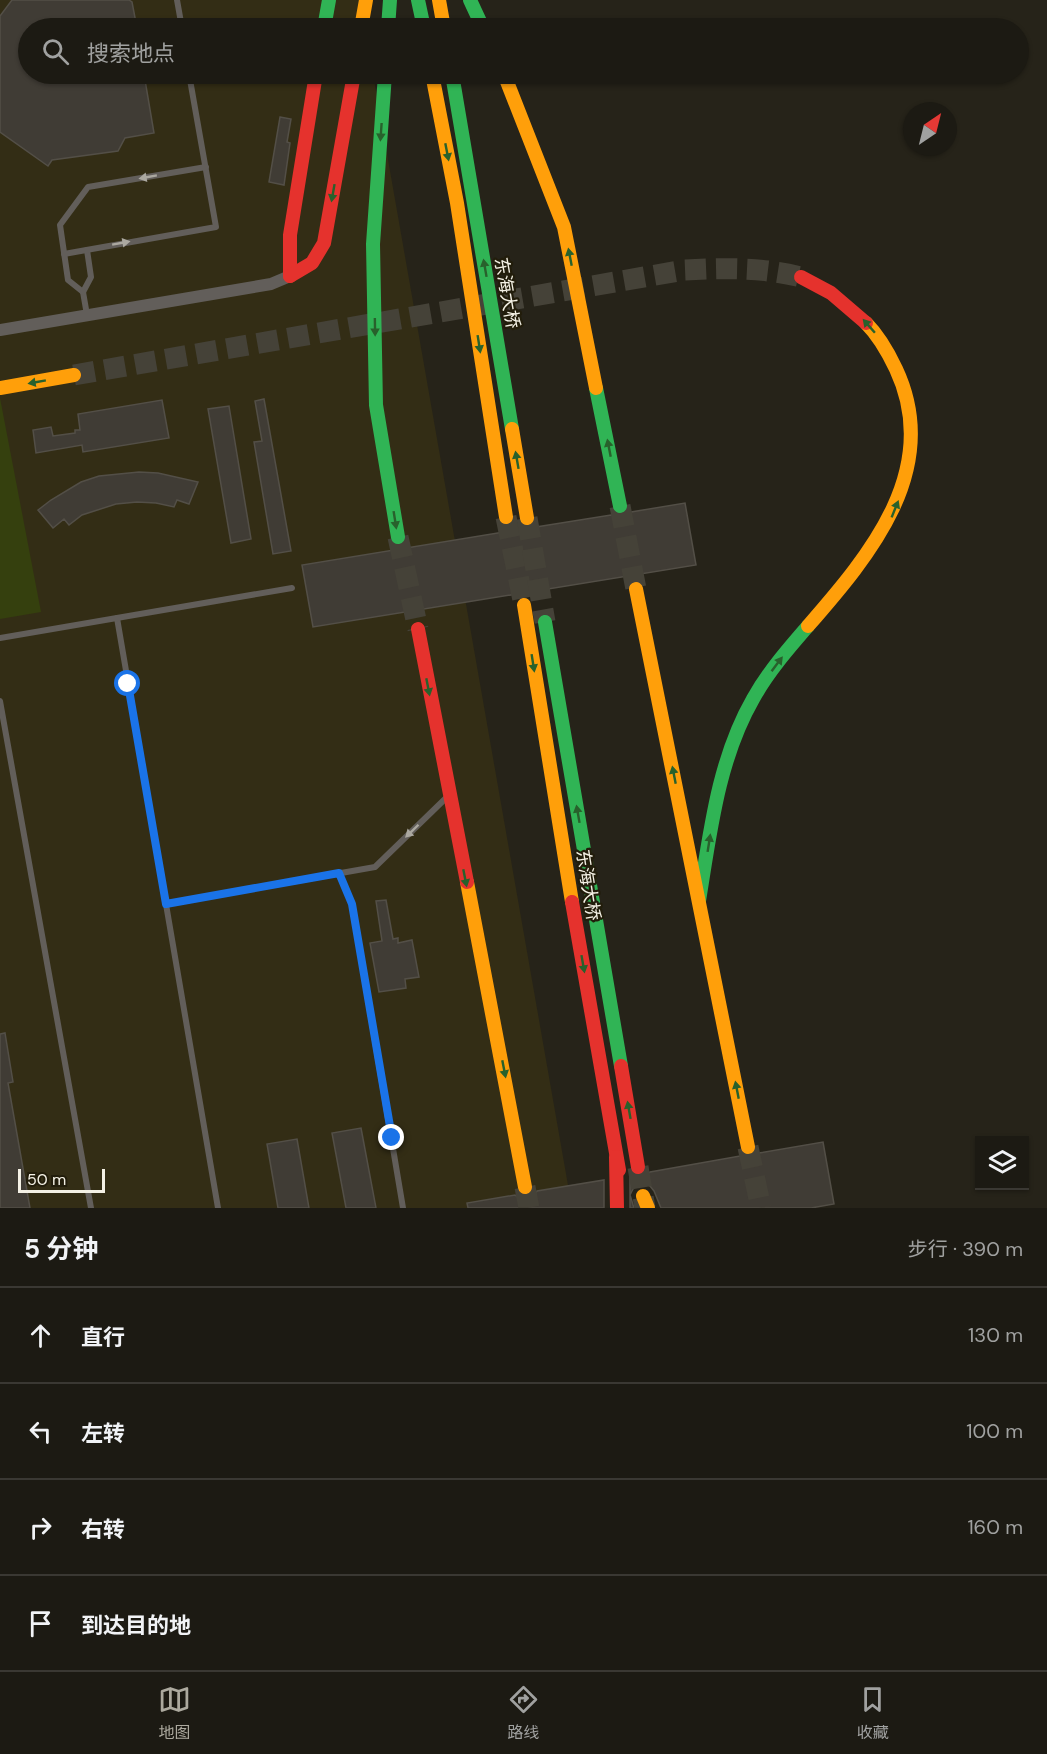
<!DOCTYPE html>
<html lang="zh">
<meta charset="utf-8">
<style>
body{margin:0;font-family:"DM Sans","Noto Sans SC",sans-serif;background:#292721;color:#f1f3f6}
.controls{position:absolute;right:18px;bottom:18px;display:grid;overflow:hidden;border-radius:0px;box-shadow:0 2px 4px #0004}
.controls button{width:54px;height:54px;display:grid;place-items:center;padding:0;border:0;border-bottom:2px solid #3a3833;background:#1c1a13;color:#f1f3f6;font:30px sans-serif}
.compass{position:absolute;left:903px;top:102px;width:54px;height:54px;border-radius:50%;background:#1c1a13;box-shadow:0 2px 4px #0004;rotate:35deg}
.scale{position:absolute;left:18px;bottom:15px;width:87px;box-sizing:border-box;padding-left:6px;border:3px solid #f4f1e5;border-top:0;font-size:16px;line-height:21px;white-space:nowrap;color:#f4f1e5;-webkit-text-stroke:4px #221d0b;paint-order:stroke}
.stop{position:absolute;width:18px;height:18px;margin:-14px;border:4px solid #1a73e8;border-radius:50%;background:#fff}
.stop.end{background:#1a73e8;border-color:#fff;box-shadow:0 2px 6px #0008}
.list{margin:0;padding:0;list-style:none}
h2{display:flex;justify-content:space-between;align-items:center;height:78px;margin:0;padding:0 24px;font-size:26px}
h2 small{font-size:20px;font-weight:400;color:#a0a1a0}
.list li{display:grid;grid-template-columns:39px 1fr auto;gap:18px;align-items:center;box-sizing:border-box;height:96px;padding:0 24px;border-top:2px solid #3a3833}
.list b{display:block;font-size:22px;white-space:nowrap}
.list em{font-size:20px;font-style:normal;color:#a0a1a0}
.icon{flex:none;width:33px;height:33px;fill:none;stroke:currentColor;stroke-width:2;stroke-linecap:round;stroke-linejoin:round}
.map{position:relative;flex:none;width:1047px;height:1208px;overflow:hidden}
.search{position:absolute;background:#1c1a13;box-shadow:0 2px 4px #0004;left:18px;right:18px;top:18px;height:66px;display:flex;align-items:center;gap:15px;box-sizing:border-box;padding:0 21px;border-radius:33px;color:#a0a1a0;font-size:22px}
.sheet{height:462px;background:#1c1a13}
nav{display:flex;justify-content:space-around;align-items:center;box-sizing:border-box;height:84px;border-top:2px solid #3a3833;background:#1c1a13;font-size:16px;color:#a0a1a0}
nav a{display:grid;justify-items:center;gap:3px}
nav .on{color:#aca99e}
.map>svg:first-child{display:block}
</style>
<div class="map">
<svg width="1047" height="1208" viewBox="0 0 1047 1208">
<rect width="100%" height="100%" fill="#262319"/>
<polygon fill="#332d15" points="0,0 360,0 365,28 28,28 28,74 373,74 572,1208 0,1208"/>
<polygon fill="#35400e" points="0,398 41,612 0,619"/>
<g fill="#403c35" stroke="#534f47" stroke-width="1.5">
<polygon points="12,0 129,0 132,2 137,28 28,28 28,74 144,74 154,133 125,138 118,151 52,160 48,166 0,132 0,16"/>
<polygon points="280,117 291,119 287,142 290,143 284,185 269,182"/>
<polygon points="264,399 291,551 273,554 254,442 262,441 255,401"/>
<polygon points="162,400 169,438 83,452 82,445 36,453 33,430 51,427 53,436 75,433 75,430 80,430 78,414"/>
<polygon points="229,406 251,539 231,543 208,409"/>
<polygon points="139,472 158,473 198,482 189,504 177,500 174,507 156,503 137,502 116,504 82,515 69,525 64,519 53,528 38,510 51,500 81,482 99,476"/>
<polygon points="685,503 696,565 313,627 302,565 522,529 529,531 536,527 611,515 622,519 631,512"/>
<polygon points="386,900 393,939 398,938 398,943 412,940 419,977 405,979 406,988 379,992 370,943 382,941 376,901"/>
<polygon points="5,1033 13,1082 8,1083 30,1208 0,1208 0,1034"/>
<polygon points="361,1128 376,1208 346,1208 332,1133"/>
<polygon points="297,1139 309,1208 278,1208 267,1144"/>
<polygon points="823,1142 834,1204 811,1208 661,1208 654,1191 650,1186 644,1183 638,1185 633,1189 630,1195 634,1208 630,1208 630,1176 641,1179 650,1172 740,1156 750,1160 759,1153"/>
<polygon points="604,1180 604,1208 468,1208 467,1203 515,1195 520,1199 527,1200 533,1197 537,1191"/>
</g>
<g fill="none" stroke-linecap="round" stroke-linejoin="round">
<g stroke="#454238" stroke-width="21" stroke-dasharray="21 10" stroke-linecap="butt">
<path d="M 74,375 L 685,270 C 728,268 759,267 801,277"/>
<polyline points="620,506 636,589"/>
<polyline points="506,517 524,605"/>
<polyline points="527,518 545,622"/>
<polyline points="398,537 418,629"/>
<polyline points="748,1147 761,1208"/>
<polyline points="638,1167 645,1208"/>
<polyline points="525,1187 529,1208"/>
</g>
<g stroke="#625e5a" stroke-width="6">
<polyline points="177,0 182,28"/>
<polyline points="87,250 91,277 83,292 87,315"/>
<polyline points="64,254 216,227 189,74"/>
<polyline points="83,292 68,280 60,225 88,187 206,167"/>
<polyline points="117,618 218,1208"/>
<polyline points="0,638 292,588"/>
<polyline points="0,701 91,1208"/>
<polyline points="339,873 352,904 403,1208"/>
<polyline points="166,904 375,867 446,798"/>
</g>
<polyline stroke="#625e5a" stroke-width="12" points="0,330 271,284 290,276"/>
<g stroke="#30b455" stroke-width="14">
<polyline points="418,0 424,28"/>
<polyline points="470,0 483,28"/>
<polyline points="324,28 329,0"/>
<polyline points="388,28 390,0"/>
<polyline points="385,74 373,244 376,405 398,537"/>
<polyline points="452,74 512,429"/>
<polyline points="596,388 620,506"/>
<polyline points="545,622 621,1066"/>
<path d="M 699,901 C 710,833 718,760 753,699 C 768,672 788,649 808,626"/>
</g>
<g stroke="#ff9f0a" stroke-width="14">
<polyline points="439,0 444,28"/>
<polyline points="361,28 366,0"/>
<polyline points="432,74 457,203 506,517"/>
<polyline points="504,74 564,227 596,388"/>
<polyline points="0,388 74,375"/>
<polyline points="512,429 527,518"/>
<polyline points="636,589 748,1147"/>
<polyline points="524,605 572,902"/>
<path d="M 808,626 C 870,555 943,469 896,369 C 888,352 879,336 866,323"/>
<polyline points="467,882 525,1187"/>
<polyline points="643,1196 648,1208"/>
</g>
<g stroke="#e5322d" stroke-width="14">
<polyline points="290,276 290,235 316,74"/>
<polyline points="290,276 312,263 324,243 354,74"/>
<polyline points="801,277 831,293 866,323"/>
<polyline points="418,629 467,882"/>
<polyline points="572,902 619,1170"/>
<polyline points="621,1066 638,1167"/>
<polyline points="616,1157 617,1208"/>
</g>
</g>
<defs><path id="oneway-solid" d="M-6-.8H1V-3.2L6.5 0L1 3.2V.8H-6Z" transform="scale(1.5)"/></defs>
<g fill="#28612c">
<use href="#oneway-solid" transform="translate(381 132) rotate(94)"/>
<use href="#oneway-solid" transform="translate(447 152) rotate(79)"/>
<use href="#oneway-solid" transform="translate(333 193) rotate(100)"/>
<use href="#oneway-solid" transform="translate(570 257) rotate(-101)"/>
<use href="#oneway-solid" transform="translate(485 268) rotate(-100)"/>
<use href="#oneway-solid" transform="translate(869 326) rotate(-131)"/>
<use href="#oneway-solid" transform="translate(375 327) rotate(89)"/>
<use href="#oneway-solid" transform="translate(479 344) rotate(81)"/>
<use href="#oneway-solid" transform="translate(37 382) rotate(170)"/>
<use href="#oneway-solid" transform="translate(609 448) rotate(-101)"/>
<use href="#oneway-solid" transform="translate(517 460) rotate(-100)"/>
<use href="#oneway-solid" transform="translate(895 509) rotate(-68)"/>
<use href="#oneway-solid" transform="translate(395 520) rotate(81)"/>
<use href="#oneway-solid" transform="translate(533 663) rotate(81)"/>
<use href="#oneway-solid" transform="translate(777 664) rotate(-53)"/>
<use href="#oneway-solid" transform="translate(428 687) rotate(79)"/>
<use href="#oneway-solid" transform="translate(674 775) rotate(-101)"/>
<use href="#oneway-solid" transform="translate(578 814) rotate(-100)"/>
<use href="#oneway-solid" transform="translate(709 843) rotate(-81)"/>
<use href="#oneway-solid" transform="translate(465 878) rotate(79)"/>
<use href="#oneway-solid" transform="translate(583 964) rotate(80)"/>
<use href="#oneway-solid" transform="translate(504 1069) rotate(79)"/>
<use href="#oneway-solid" transform="translate(737 1090) rotate(-101)"/>
<use href="#oneway-solid" transform="translate(629 1110) rotate(-100)"/>
</g>
<g fill="#aba8a0">
<use href="#oneway-solid" transform="translate(148 177) rotate(170)"/>
<use href="#oneway-solid" transform="translate(121 243) rotate(-10)"/>
<use href="#oneway-solid" transform="translate(412 831) rotate(136)"/>
</g>
<g fill="none" stroke-linecap="round" stroke-linejoin="round">
<polyline stroke="#1a73e8" stroke-width="8" points="128,684 166,904 339,873 352,904 392,1138"/>
</g>
<g text-anchor="middle" dominant-baseline="central" stroke-width="4.5" stroke-linejoin="round" paint-order="stroke">
<g font-size="18" fill="#f4f1e5" stroke="#221d0b">
<text transform="translate(507 293) rotate(80)">东海大桥</text>
<text transform="translate(588 885) rotate(81)">东海大桥</text>
</g>
</g>
</svg>
<div class="controls">
<button><svg class="icon" aria-label="layers" viewBox="0 0 24 24"><path d="M12 4l9 5-9 5-9-5zM3 14l9 5 9-5"/></svg></button>
</div>
<svg class="compass" viewBox="-18 -18 36 36"><path d="M0-13l5 13h-10z" fill="#e53935"/><path d="M0 13l5-13h-10z" fill="#a0a1a0"/></svg>
<div class="scale">50 m</div>
<div class="stop" style="left:128px;top:684px"></div>
<div class="stop end" style="left:392px;top:1138px"></div>
<div class="search"><svg class="icon" aria-label="search" viewBox="0 0 24 24"><circle cx="10" cy="10" r="6"/><path d="M15 15l6 6"/></svg>搜索地点</div>
</div>
<section class="sheet">
<h2>5 分钟<small>步行 · 390 m</small></h2>
<ul class="list">
<li><svg class="icon" aria-label="ahead" viewBox="0 0 24 24"><path d="M12 20V5M6 11l6-6 6 6"/></svg><div><b>直行</b></div><em>130 m</em></li>
<li><svg class="icon" aria-label="left" viewBox="0 0 24 24"><path d="M17 20v-9H6M10 6l-5 5 5 5"/></svg><div><b>左转</b></div><em>100 m</em></li>
<li><svg class="icon" aria-label="right" viewBox="0 0 24 24"><path d="M7 20v-9h11M14 6l5 5-5 5"/></svg><div><b>右转</b></div><em>160 m</em></li>
<li><svg class="icon" aria-label="arrive" viewBox="0 0 24 24"><path d="M6 21V4h12l-3 4 3 4H6"/></svg><div><b>到达目的地</b></div></li>
</ul>
</section>
<nav>
<a class="on"><svg class="icon" aria-label="map" viewBox="0 0 24 24"><path d="M3 6l6-2 6 2 6-2v14l-6 2-6-2-6 2zM9 4v14M15 6v14"/></svg>地图</a>
<a><svg class="icon" aria-label="directions" viewBox="0 0 24 24"><path d="M12 3l9 9-9 9-9-9zM9 14v-3h6M13 9l2 2-2 2"/></svg>路线</a>
<a><svg class="icon" aria-label="saved" viewBox="0 0 24 24"><path d="M7 4h10v16l-5-4-5 4z"/></svg>收藏</a>
</nav>
